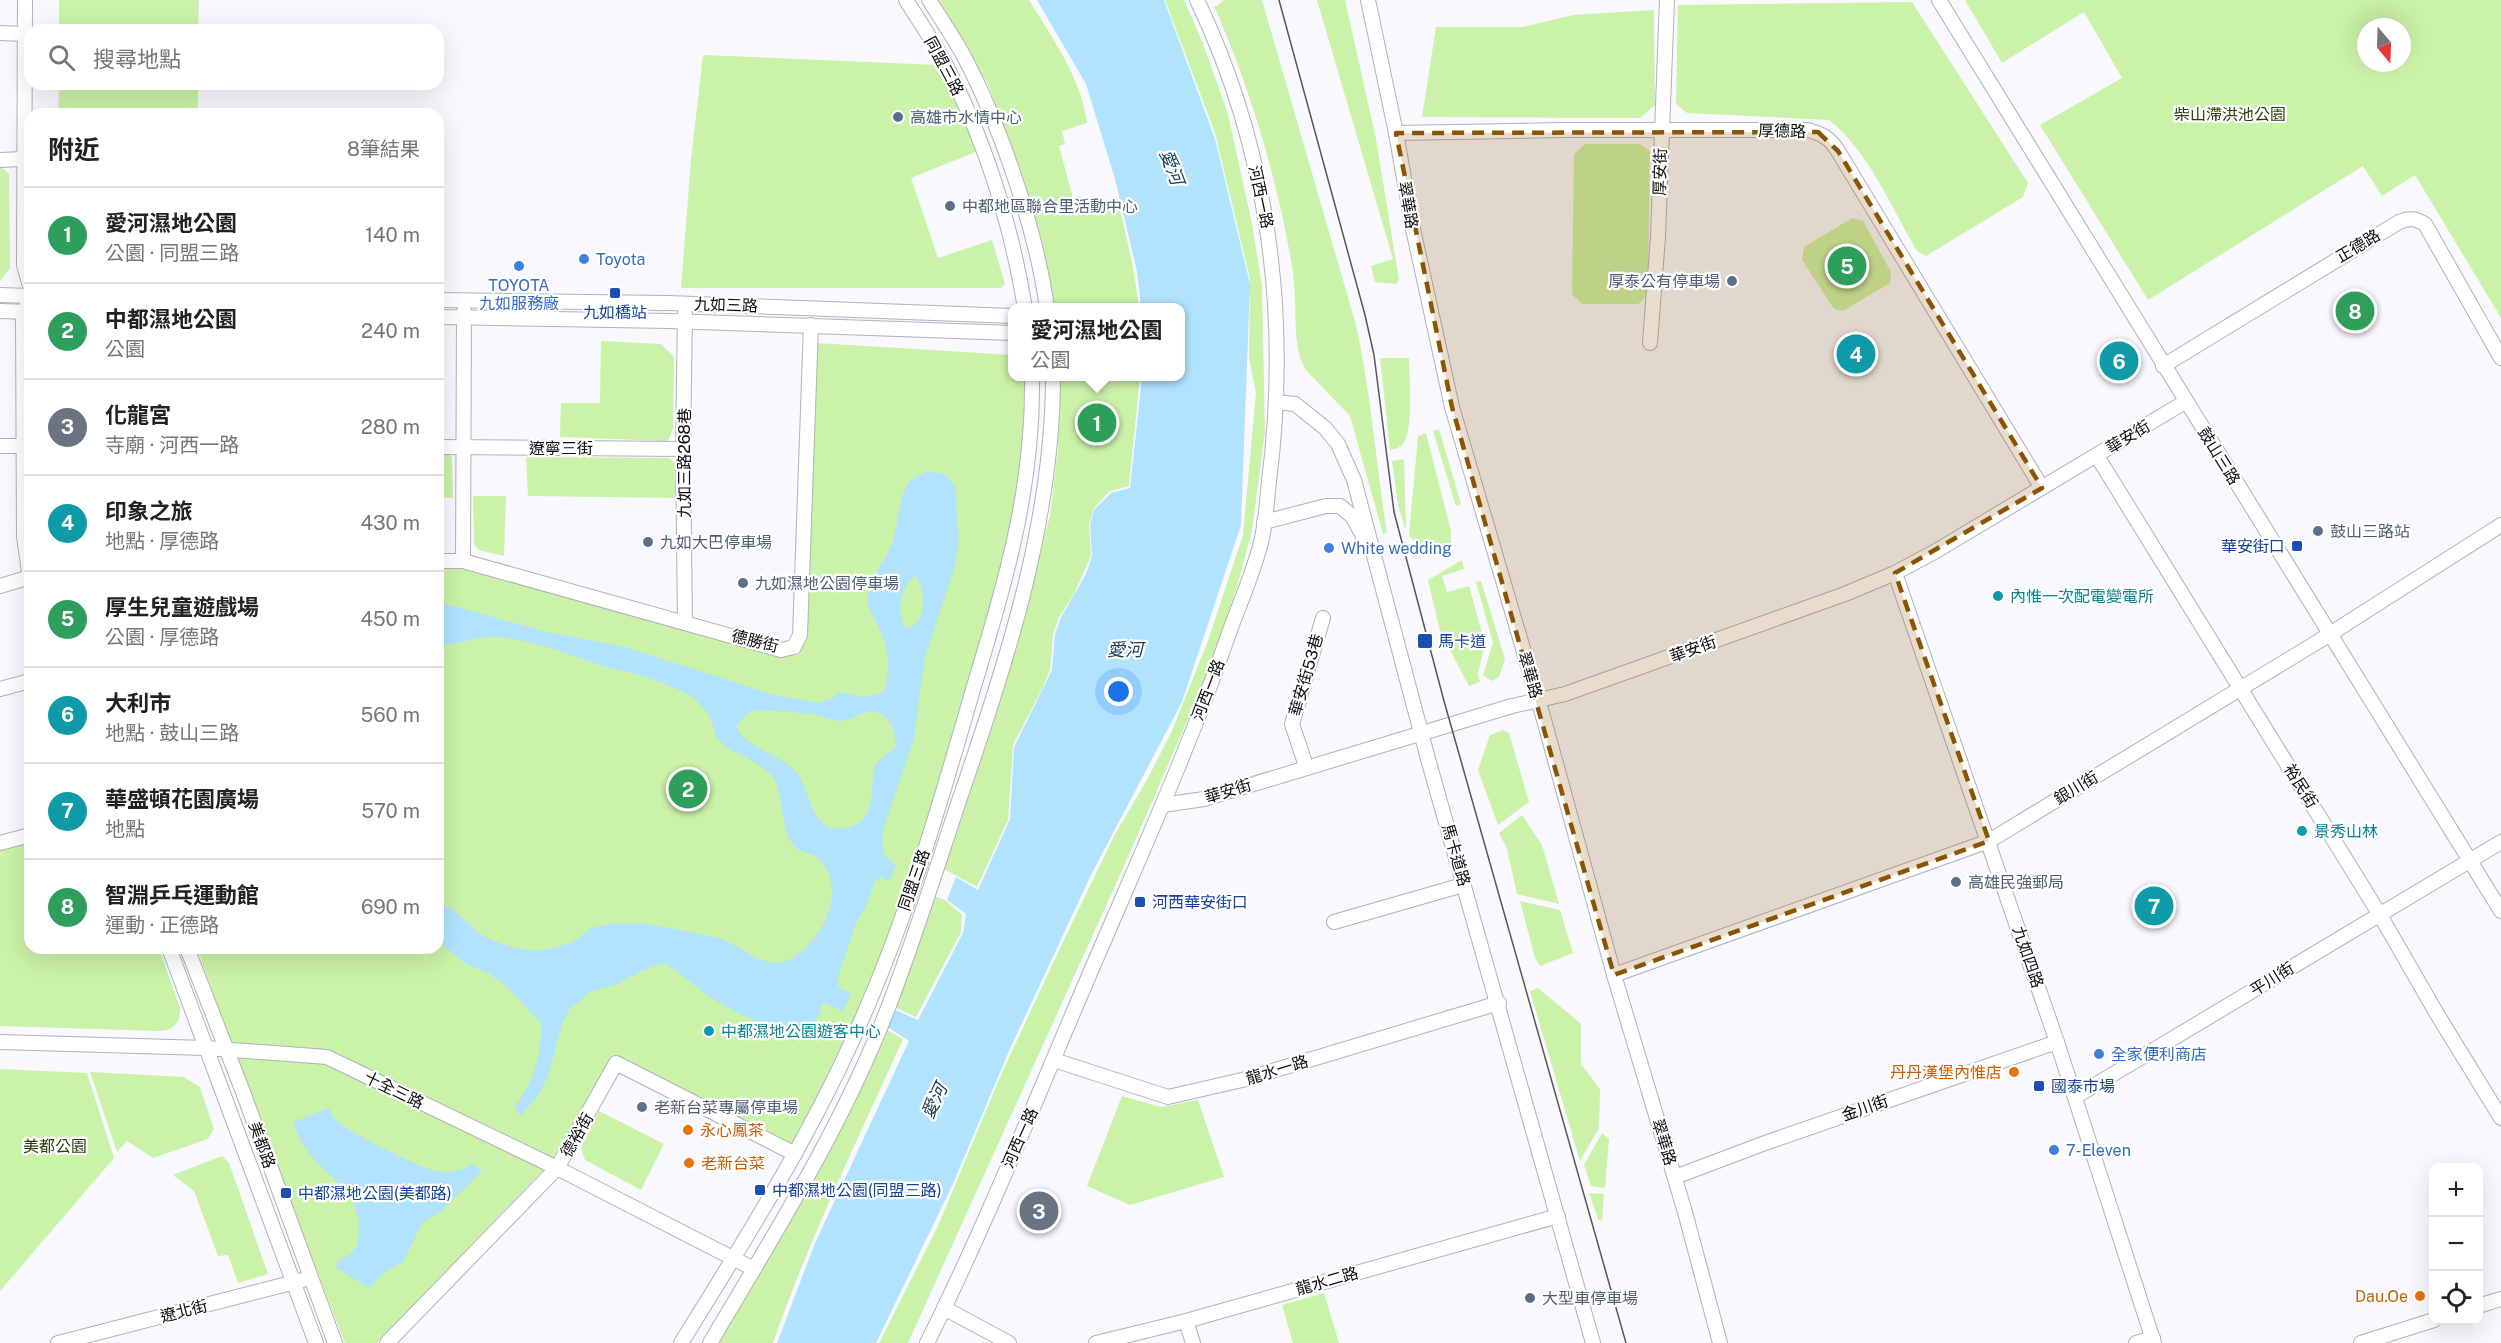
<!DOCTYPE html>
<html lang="zh-TW">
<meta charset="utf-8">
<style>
body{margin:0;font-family:"Public Sans","Noto Sans TC",sans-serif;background:#f6f6f6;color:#222}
.controls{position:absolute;right:18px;bottom:18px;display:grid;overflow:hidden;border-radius:12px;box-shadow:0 6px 24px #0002}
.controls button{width:54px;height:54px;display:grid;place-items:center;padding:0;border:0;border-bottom:2px solid #e0e0e0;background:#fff;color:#222;font:30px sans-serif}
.compass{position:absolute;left:2357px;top:18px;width:54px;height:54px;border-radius:50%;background:#fff;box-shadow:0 6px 24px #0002;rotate:161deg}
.you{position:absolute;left:1119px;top:692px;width:21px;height:21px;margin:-15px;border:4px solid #fff;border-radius:50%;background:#1a73e8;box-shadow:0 0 0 9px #1a73e833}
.badge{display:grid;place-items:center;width:39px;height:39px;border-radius:50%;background:#db2777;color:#fff;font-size:20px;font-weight:700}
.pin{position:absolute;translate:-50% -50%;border:3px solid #fff;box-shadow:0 2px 6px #0006}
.popup{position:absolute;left:1008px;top:303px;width:177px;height:78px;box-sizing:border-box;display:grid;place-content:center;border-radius:12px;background:#fff;filter:drop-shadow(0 2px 4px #0005);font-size:20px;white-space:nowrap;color:#767676}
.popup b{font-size:22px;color:#222}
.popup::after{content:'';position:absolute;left:50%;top:100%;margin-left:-12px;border:12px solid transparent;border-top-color:#fff}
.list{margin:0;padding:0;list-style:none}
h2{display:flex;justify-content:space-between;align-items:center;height:78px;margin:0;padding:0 24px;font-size:26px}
h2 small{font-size:20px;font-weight:400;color:#767676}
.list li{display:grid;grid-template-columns:39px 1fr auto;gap:18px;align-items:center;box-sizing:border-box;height:96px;padding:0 24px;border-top:2px solid #e0e0e0}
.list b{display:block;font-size:22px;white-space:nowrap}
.list p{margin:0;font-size:20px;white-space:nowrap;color:#767676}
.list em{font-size:20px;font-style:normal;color:#767676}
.icon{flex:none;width:33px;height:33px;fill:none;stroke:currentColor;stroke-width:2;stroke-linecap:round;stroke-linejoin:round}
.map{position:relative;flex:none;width:2501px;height:1343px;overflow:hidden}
.search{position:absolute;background:#fff;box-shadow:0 6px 24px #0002;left:24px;top:24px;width:420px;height:66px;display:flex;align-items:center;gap:15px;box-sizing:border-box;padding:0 21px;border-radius:18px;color:#767676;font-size:22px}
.panel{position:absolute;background:#fff;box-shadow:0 6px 24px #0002;left:24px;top:108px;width:420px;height:846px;border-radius:18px}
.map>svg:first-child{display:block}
</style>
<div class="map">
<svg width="2501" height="1343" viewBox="0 0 2501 1343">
<rect width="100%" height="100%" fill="#f8f8fe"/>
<g fill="#caf2a8" fill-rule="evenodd">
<polygon points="59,0 199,0 198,30 59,30"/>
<path d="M 939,0 L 1029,0 C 1052,38 1081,77 1087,123 L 1062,131 L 1065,144 L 1059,146 L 1073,198 L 1081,196 L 1084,208 L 1118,199 L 1133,267 L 1139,307 L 1053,307 L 1023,176 L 988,85 Z"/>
<polygon points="1165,0 1184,0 1202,41 1228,114 1252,224 1262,286 1265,432 1252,531 1237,587 1208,673 1124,866 908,1343 879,1343 937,1228 1000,1077 1061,946 1114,836 1148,778 1171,733 1208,641 1243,535 1256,393 1249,358 1250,279 1215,133"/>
<path d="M 1224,0 L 1262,0 L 1356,325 C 1371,393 1376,464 1387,533 L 1383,534 L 1350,416 L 1306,370 L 1300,358 C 1293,331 1297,300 1293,272 C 1278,181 1251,90 1214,6 L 1217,6 Z"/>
<polygon points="1317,0 1345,0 1376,139 1399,280 1396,284 1375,282 1371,266 1393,259"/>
<path d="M 1965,0 L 2501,0 L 2501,318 L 2415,175 L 2382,196 L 2363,166 L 2148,300 L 2040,125 L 2122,78 L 2084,12 L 2002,63 ZM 2366,27 L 2402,27 L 2402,63 L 2366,63 Z"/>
<path d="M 1912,2 L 2028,183 L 2023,197 L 1926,256 L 1917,251 C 1892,209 1868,150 1829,120 L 1687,113 L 1676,104 L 1678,5 Z"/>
<polygon points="1654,10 1655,105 1640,118 1422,117 1436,27 1523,27 1573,15"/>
<polygon points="703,55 938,65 948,81 978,151 911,178 938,258 992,240 1005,284 1001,288 681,288 691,160"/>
<polygon points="59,84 198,84 198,114 58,114"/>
<polygon points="1585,144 1640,144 1650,151 1648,295 1638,304 1582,304 1572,294 1574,154"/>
<polygon points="0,166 9,174 10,268 0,281"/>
<polygon points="1852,218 1863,221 1891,272 1890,283 1843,311 1834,309 1802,260 1804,247"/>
<polygon points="601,341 661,344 674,357 673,429 668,441 560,437 561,403 600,403"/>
<polygon points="816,343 1013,355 1013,376 1025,377 1026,431 1005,554 962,713 914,865 863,1000 795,1145 613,1054 550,1163 377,1343 345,1343 250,1099 197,948 438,948 438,561 794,647"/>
<path d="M 1380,358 L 1409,358 C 1409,377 1414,430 1403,444 C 1399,448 1395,449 1390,450 Z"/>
<polygon points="1059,377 1140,377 1129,486 1110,491 1094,508 1089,524 1091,556 1074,594 1059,617 1053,634 1050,670 1042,689 1013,745 1008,820 977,887 944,869 1008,666 1050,516 1058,449"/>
<polygon points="1439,429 1461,504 1456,506 1433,431"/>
<polygon points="1426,433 1451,531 1451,552 1423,551 1409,535 1418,436"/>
<polygon points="438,454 450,454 452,458 453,498 438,498"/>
<polygon points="526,457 669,458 676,463 679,498 528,496"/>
<polygon points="1404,459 1406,527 1405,528 1398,505 1392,461"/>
<polygon points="473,496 506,496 504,556 478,550 474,544"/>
<polygon points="1462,560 1464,569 1442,576 1447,592 1469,586 1485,644 1478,674 1480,682 1469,686 1440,631 1428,580"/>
<polygon points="1481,581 1505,659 1499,677 1492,681 1483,675 1493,643 1476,582"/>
<polygon points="1503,730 1509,733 1529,802 1498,825 1478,770 1490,735"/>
<polygon points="1522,815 1542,845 1559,904 1517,894 1507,849 1499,833"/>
<path d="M 30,841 L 30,948 L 159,948 L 180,1008 C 181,1022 173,1031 160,1031 L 0,1026 L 0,849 Z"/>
<polygon points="934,896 945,900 962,915 961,932 916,1017 892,1006"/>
<polygon points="1520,901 1560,910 1573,953 1540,966 1535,958"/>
<polygon points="1538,988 1581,1024 1581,1064 1600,1089 1599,1128 1580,1161 1530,991"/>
<path d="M 882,1027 L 903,1039 C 858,1139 809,1239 773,1343 L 714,1343 Z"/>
<polygon points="0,1069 87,1073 114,1158 0,1291"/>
<polygon points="90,1072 184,1077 200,1087 214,1129 208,1139 153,1158 127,1141 117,1152"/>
<polygon points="1122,1096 1161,1107 1198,1100 1224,1177 1130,1205 1087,1186"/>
<polygon points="599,1111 664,1144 641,1190 585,1160 581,1148"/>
<polygon points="1602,1133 1609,1139 1605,1188 1591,1186 1584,1165"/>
<polygon points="222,1156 229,1163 268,1274 238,1283 228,1255 218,1256 194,1191 173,1175"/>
<polygon points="1589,1193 1604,1194 1602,1221 1598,1219"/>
<polygon points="1324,1293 1339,1343 1293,1343 1282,1305"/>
</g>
<g fill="#b1e3ff" fill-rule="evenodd">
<polygon points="1037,0 1164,0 1215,139 1250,284 1241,525 1182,702 1091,875 1009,1051 952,1186 876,1343 777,1343 815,1243 909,1041 884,1025 891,1008 918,1020 963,933 966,914 947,900 956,877 978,890 1010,819 1014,747 1052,670 1055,635 1060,619 1086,574 1092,556 1090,524 1094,510 1111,493 1130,488 1142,377 1181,376 1181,308 1141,307 1137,271 1115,179 1086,84"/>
<path d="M 928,471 L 944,474 L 955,486 L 959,541 L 955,566 L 925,657 L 914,739 L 885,823 L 882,841 L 884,855 L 896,865 L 889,881 L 881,876 L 874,883 L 868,902 L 856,924 L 839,973 L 838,987 L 851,993 L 843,1011 L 823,1003 C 819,1013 815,1028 804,1033 C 786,1041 733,1010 715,1000 C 696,989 683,973 663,963 L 641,971 L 618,984 L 590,992 L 569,1010 L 562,1024 L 548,1076 L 539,1094 L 521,1116 L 514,1108 C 533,1083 543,1055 541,1023 L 505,985 L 490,974 L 465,963 L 438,941 L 438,903 C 454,907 466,922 478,932 C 490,941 514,949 529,950 C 544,951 560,948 573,941 C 580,938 585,931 592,928 C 627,917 669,927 704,935 C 709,936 716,937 721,939 C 742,946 764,971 788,960 C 822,944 850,889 818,858 C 811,852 800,853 794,846 C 780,830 785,797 773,777 C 765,765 736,754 724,745 C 711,736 716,726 708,714 C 704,709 695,698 689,695 C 668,684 636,672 612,669 C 578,659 528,637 494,637 C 474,637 457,645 438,646 L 438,602 L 551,633 L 625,647 L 770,694 L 819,703 L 831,699 L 839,692 L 863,697 L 883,693 C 891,674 889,649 880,630 C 876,620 868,611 868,600 C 866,580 884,564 891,546 C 899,527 897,505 906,487 C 911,478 919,475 928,471 ZM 913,577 L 916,577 C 926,591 927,620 909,628 L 904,626 C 897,609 900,590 913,577 ZM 751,711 C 772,710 796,712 817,715 C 825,717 832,721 840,721 C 854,721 865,706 880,714 C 893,721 895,732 896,746 L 875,764 C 870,793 877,826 840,829 C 829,829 822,824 817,816 C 807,801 806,783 794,770 C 778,753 745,748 736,726 Z"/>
<path d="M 329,1108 C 330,1111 331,1114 333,1117 C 343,1130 418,1167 436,1171 C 448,1174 461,1171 471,1164 L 482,1171 L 440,1212 L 422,1223 L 403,1262 L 384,1273 L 369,1288 L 336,1268 L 340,1259 L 351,1254 L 358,1244 L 359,1220 L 355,1208 L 352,1198 L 346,1190 L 314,1160 L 301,1142 L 293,1122 Z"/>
</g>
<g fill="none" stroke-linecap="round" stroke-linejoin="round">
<defs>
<g id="minor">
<polyline points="25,0 24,265 30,286"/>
<path d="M 906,0 C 919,21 933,41 945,63 C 984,138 1011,224 1025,308"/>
<path d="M 929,0 C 940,17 951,34 961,51 C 999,121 1036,228 1047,308"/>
<polyline points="1368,0 1396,133 1413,229 1452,407 1544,720 1614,975 1685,1212 1720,1343"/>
<polyline points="1939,0 2501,911"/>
<polyline points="0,33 24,34"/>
<path d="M 1396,133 L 1564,130 L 1807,130 C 1821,133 1830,138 1838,151 L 2042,488"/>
<polyline points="0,160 23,159"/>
<polyline points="0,295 30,296"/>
<polyline points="438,300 668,303 1013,316"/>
<polyline points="30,301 23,312 24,536 30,579"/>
<polyline points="0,311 30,312"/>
<polyline points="685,313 683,449 685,623"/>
<polyline points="438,317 669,321 1013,333"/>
<polyline points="1650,343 1658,237 1667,0"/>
<path d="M 2163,366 L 2399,222 C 2409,218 2415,218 2425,224 L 2501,358"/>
<polyline points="1276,402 1295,404 1325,428 1338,444 1354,480 1428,759 1593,1343"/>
<polyline points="0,446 30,446"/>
<polyline points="438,447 683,449"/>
<polyline points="2097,456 2380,915 2437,1014 2501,1118"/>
<polyline points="1264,522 1326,506 1340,506 1352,516 1363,536"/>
<polyline points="438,561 463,561 781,650 794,647 800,635 811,325"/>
<polyline points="463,561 464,311"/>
<polyline points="1895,573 2057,1042 2154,1343"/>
<polyline points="0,586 30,577"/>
<polyline points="0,689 30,681"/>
<polyline points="1306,766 1292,724 1323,618"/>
<polyline points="1163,805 1204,799 1512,706 1565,694 1845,594 1895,573 1936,551 2185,402"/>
<polyline points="0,843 30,835"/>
<polyline points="1334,922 1463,885"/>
<polyline points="169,948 316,1343"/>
<polyline points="187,948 243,1092 335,1343"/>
<polyline points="1614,975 1989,841 2319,641 2501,525"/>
<polyline points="0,1042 206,1048 327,1057 557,1168 754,1269"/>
<polyline points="1054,1060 1168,1097 1242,1080 1499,1003"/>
<polyline points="2075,1097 2501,842"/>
<polyline points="1675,1177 1765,1143 2057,1042"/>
<polyline points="2478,1306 2501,1299"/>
<polyline points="944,1308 1009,1343"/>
<polyline points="1186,1321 1193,1343"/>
<polyline points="58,1343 303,1280"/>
<polyline points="387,1343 557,1168 616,1063 795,1154"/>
<path d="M 681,1343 C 750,1232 820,1121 870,1000 C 912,901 942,797 972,693 C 1004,586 1034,490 1032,376"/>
<path d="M 710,1343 C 774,1235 843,1125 888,1008 C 916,935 939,860 964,786 C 1009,655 1053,517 1053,376"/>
<path d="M 927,1343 C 991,1215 1043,1081 1100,950 C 1145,845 1192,741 1229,633 C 1240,602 1255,570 1262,538 C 1266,519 1267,500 1269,481 C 1290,317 1269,150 1197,0"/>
<polyline points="1096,1343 1186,1321 1558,1216"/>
<polyline points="2136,1343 2153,1338"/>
<polyline points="2361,1343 2434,1320"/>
</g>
</defs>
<use href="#minor" stroke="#b0b1ba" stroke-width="16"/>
<use href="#minor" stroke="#fff" stroke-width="14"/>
<polyline stroke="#56565a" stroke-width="1.5" points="1279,0 1365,315 1374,355 1394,512 1444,701 1626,1343"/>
</g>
<path fill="#8a5403" fill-opacity="0.2" stroke="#8a5403" stroke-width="4.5" stroke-dasharray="12 8" stroke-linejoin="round" d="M 1818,132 L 1838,151 L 2042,488 L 1895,573 L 1989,841 L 1614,975 L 1452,407 L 1396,133 Z"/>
<g fill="#5c6f8a" stroke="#fff" stroke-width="2">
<circle cx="898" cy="117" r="6"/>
<circle cx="950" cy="206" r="6"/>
<circle cx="1732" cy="281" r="6"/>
<circle cx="2318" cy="531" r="6"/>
<circle cx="648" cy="542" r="6"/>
<circle cx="743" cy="583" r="6"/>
<circle cx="1956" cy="882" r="6"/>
<circle cx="642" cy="1107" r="6"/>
<circle cx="1530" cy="1298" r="6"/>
</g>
<g fill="#3f7fe0" stroke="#fff" stroke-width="2">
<circle cx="584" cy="259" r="6"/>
<circle cx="519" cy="266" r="6"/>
<circle cx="1329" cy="548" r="6"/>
<circle cx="2099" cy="1054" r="6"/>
<circle cx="2054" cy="1150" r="6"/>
</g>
<g fill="#1a4fb4" stroke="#fff" stroke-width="2">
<rect x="609" y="287" width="12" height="12" rx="3"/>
<rect x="2291" y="540" width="12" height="12" rx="3"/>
<rect x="1417" y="633" width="16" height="16" rx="3"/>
<rect x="1134" y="896" width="12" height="12" rx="3"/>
<rect x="2033" y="1080" width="12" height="12" rx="3"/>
<rect x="754" y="1184" width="12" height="12" rx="3"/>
<rect x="280" y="1187" width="12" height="12" rx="3"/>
</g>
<g fill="#0f9aa8" stroke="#fff" stroke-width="2">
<circle cx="1998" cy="596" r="6"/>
<circle cx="2302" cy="831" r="6"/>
<circle cx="709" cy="1031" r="6"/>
</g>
<g fill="#e8710a" stroke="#fff" stroke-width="2">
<circle cx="2014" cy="1072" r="6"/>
<circle cx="688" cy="1130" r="6"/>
<circle cx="689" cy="1163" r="6"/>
<circle cx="2420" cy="1296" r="6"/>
</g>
<g text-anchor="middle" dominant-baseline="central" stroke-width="4.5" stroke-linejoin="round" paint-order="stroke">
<g font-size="16" fill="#0c0c0f" stroke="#fff">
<text transform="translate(944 66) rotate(62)">同盟三路</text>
<text transform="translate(1782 131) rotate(1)">厚德路</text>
<text transform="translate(1660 172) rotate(-89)">厚安街</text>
<text transform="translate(1261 197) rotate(78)">河西一路</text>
<text transform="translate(1408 205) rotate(80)">翠華路</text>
<text transform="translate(2358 246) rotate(-31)">正德路</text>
<text transform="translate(726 305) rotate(2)">九如三路</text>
<text transform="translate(2128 437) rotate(-31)">華安街</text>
<text x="561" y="448">遼寧三街</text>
<text transform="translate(2219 456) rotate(58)">鼓山三路</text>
<text transform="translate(684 463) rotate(-90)">九如三路268巷</text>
<text transform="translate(755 641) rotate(14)">德勝街</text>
<text transform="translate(1693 649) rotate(-20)">華安街</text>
<text transform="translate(1306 675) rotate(-74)">華安街53巷</text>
<text transform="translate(1530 675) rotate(74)">翠華路</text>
<text transform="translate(1208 690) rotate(-69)">河西一路</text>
<text transform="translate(2301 786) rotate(58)">裕民街</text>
<text transform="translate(2076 788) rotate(-31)">銀川街</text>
<text transform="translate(1228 791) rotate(-17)">華安街</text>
<text transform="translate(1456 855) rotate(74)">馬卡道路</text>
<text transform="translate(914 880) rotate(-71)">同盟三路</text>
<text transform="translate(2028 957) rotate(71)">九如四路</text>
<text transform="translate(2272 979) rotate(-32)">平川街</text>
<text transform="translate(1277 1070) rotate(-17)">龍水一路</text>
<text transform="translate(394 1090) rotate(26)">十全三路</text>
<text transform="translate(1865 1108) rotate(-19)">金川街</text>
<text transform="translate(577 1135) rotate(-60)">德裕街</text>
<text transform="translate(1020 1138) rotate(-66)">河西一路</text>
<text transform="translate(1664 1142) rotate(73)">翠華路</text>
<text transform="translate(262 1145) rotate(70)">美都路</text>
<text transform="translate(1327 1281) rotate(-16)">龍水二路</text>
<text transform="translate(184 1311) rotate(-14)">遼北街</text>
</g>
<g font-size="16" fill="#28400c" stroke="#fff">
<text x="2230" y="114">柴山滯洪池公園</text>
<text x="55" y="1146">美都公園</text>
</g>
<g font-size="16" fill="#4e5e75" stroke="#fff" text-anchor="start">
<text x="910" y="117">高雄市水情中心</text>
<text x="962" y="206">中都地區聯合里活動中心</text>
<text x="1720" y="281" text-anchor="end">厚泰公有停車場</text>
<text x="2330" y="531">鼓山三路站</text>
<text x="660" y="542">九如大巴停車場</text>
<text x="755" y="583">九如濕地公園停車場</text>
<text x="1968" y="882">高雄民強郵局</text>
<text x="654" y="1107">老新台菜專屬停車場</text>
<text x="1542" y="1298">大型車停車場</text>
</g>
<g font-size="16" fill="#366cbe" stroke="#fff" text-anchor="start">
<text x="596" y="259">Toyota</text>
<text x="519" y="285" text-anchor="middle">TOYOTA<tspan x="519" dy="18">九如服務廠</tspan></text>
<text x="1341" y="548">White wedding</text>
<text x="2111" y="1054">全家便利商店</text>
<text x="2066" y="1150">7-Eleven</text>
</g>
<g font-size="16" fill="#164399" stroke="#fff" text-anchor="start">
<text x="615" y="312" text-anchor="middle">九如橋站</text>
<text x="2285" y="546" text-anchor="end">華安街口</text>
<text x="1438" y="641">馬卡道</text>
<text x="1152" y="902">河西華安街口</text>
<text x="2051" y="1086">國泰市場</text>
<text x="772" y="1190">中都濕地公園(同盟三路)</text>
<text x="298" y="1193">中都濕地公園(美都路)</text>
</g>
<g font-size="16" fill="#0d838f" stroke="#fff" text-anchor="start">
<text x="2010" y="596">內惟一次配電變電所</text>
<text x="2314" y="831">景秀山林</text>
<text x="721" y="1031">中都濕地公園遊客中心</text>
</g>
<g font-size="16" fill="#c56008" stroke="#fff" text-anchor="end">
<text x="2002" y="1072">丹丹漢堡內惟店</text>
<text x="700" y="1130" text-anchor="start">永心鳳茶</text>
<text x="701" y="1163" text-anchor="start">老新台菜</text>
<text x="2408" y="1296">Dau.Oe</text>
</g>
<g font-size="18" font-style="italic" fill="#194053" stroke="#fff">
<text transform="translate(1172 167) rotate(69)">愛河</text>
<text x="1125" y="649">愛河</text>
<text transform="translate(934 1101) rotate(-64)">愛河</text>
</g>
</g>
</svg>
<div class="controls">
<button>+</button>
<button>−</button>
<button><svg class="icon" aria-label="locate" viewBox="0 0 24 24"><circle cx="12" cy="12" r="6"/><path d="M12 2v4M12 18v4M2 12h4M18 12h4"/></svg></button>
</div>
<svg class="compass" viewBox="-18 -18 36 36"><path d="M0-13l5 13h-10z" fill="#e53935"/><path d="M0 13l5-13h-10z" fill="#767676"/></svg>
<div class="you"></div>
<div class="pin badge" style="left:1097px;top:423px;background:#2e9e5b">1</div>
<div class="popup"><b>愛河濕地公園</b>公園</div>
<div class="pin badge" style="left:688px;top:789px;background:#2e9e5b">2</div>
<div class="pin badge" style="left:1039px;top:1211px;background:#6b7280">3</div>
<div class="pin badge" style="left:1856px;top:354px;background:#0f9aa8">4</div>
<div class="pin badge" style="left:1847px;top:266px;background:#2e9e5b">5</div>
<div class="pin badge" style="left:2119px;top:361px;background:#0f9aa8">6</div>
<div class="pin badge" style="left:2154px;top:906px;background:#0f9aa8">7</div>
<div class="pin badge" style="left:2355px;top:311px;background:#2e9e5b">8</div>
<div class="search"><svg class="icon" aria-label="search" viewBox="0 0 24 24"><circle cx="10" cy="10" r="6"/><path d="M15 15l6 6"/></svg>搜尋地點</div>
<section class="panel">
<h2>附近<small>8筆結果</small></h2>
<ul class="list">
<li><span class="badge" style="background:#2e9e5b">1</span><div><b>愛河濕地公園</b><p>公園 · 同盟三路</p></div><em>140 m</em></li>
<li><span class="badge" style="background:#2e9e5b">2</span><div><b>中都濕地公園</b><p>公園</p></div><em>240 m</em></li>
<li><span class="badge" style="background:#6b7280">3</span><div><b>化龍宮</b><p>寺廟 · 河西一路</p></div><em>280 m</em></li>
<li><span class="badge" style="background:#0f9aa8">4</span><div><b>印象之旅</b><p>地點 · 厚德路</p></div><em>430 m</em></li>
<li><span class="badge" style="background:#2e9e5b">5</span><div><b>厚生兒童遊戲場</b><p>公園 · 厚德路</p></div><em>450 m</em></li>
<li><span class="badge" style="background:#0f9aa8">6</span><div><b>大利市</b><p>地點 · 鼓山三路</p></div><em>560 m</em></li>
<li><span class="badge" style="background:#0f9aa8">7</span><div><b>華盛頓花園廣場</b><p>地點</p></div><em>570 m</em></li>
<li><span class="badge" style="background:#2e9e5b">8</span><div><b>智淵乒乓運動館</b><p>運動 · 正德路</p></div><em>690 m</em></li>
</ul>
</section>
</div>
